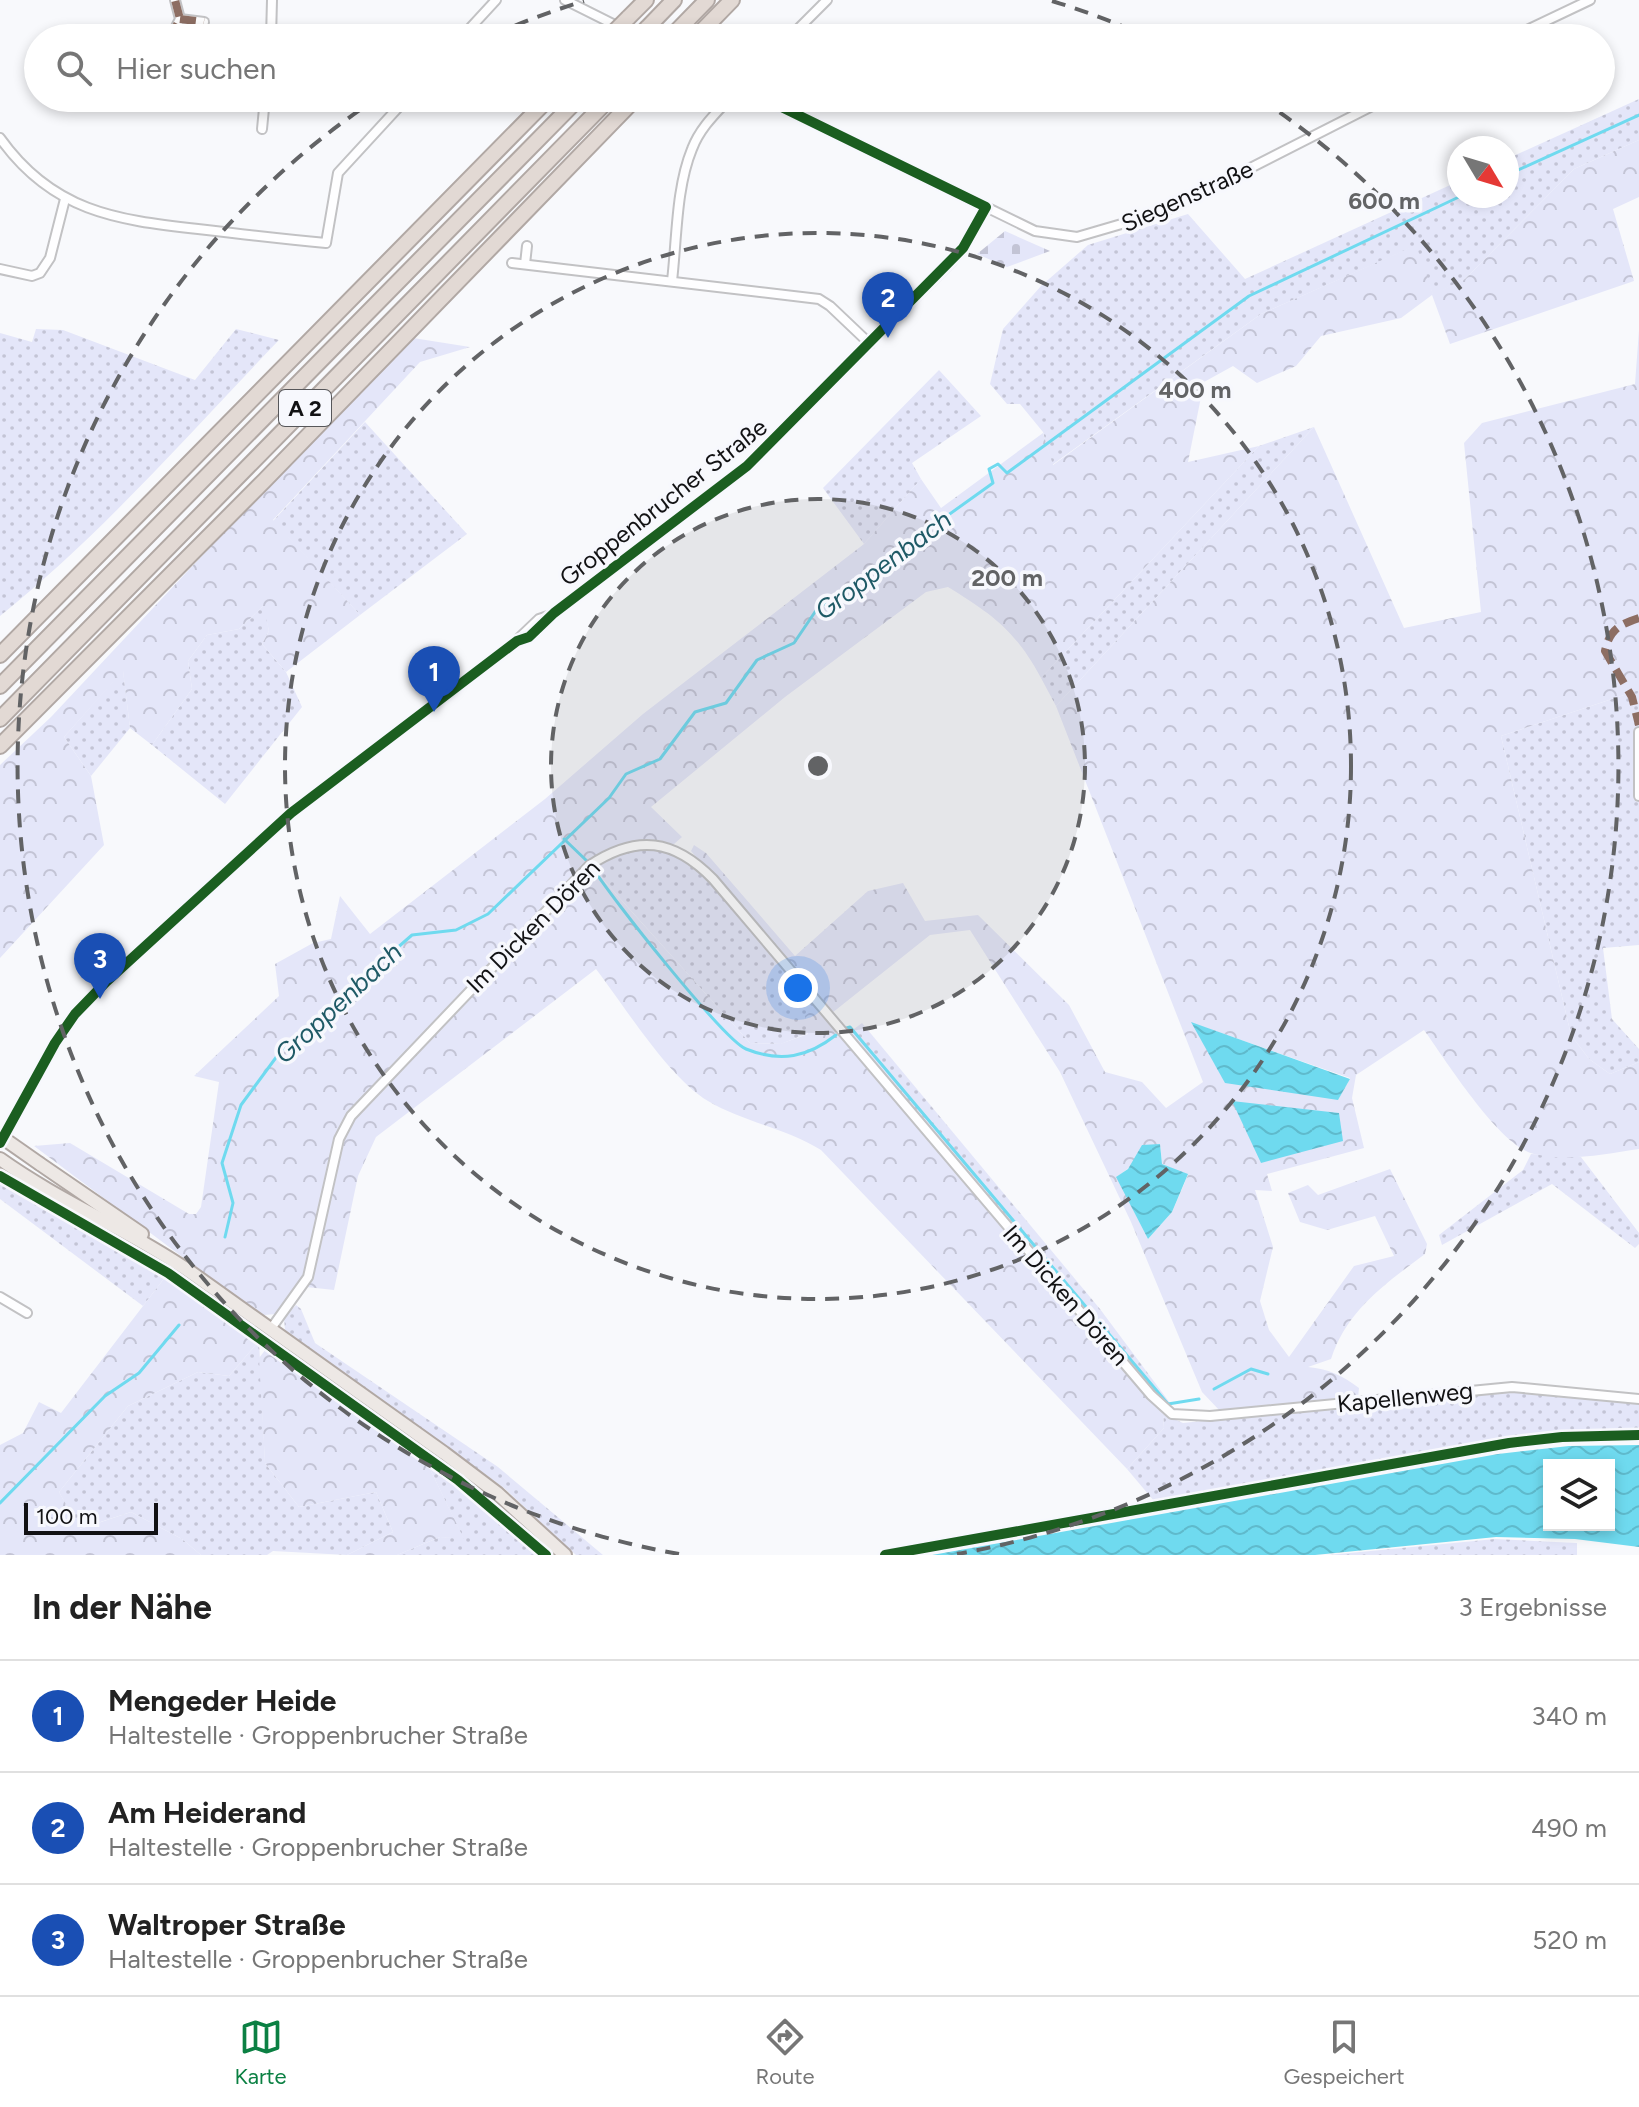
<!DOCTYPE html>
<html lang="de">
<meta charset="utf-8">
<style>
body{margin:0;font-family:Figtree,sans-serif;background:#f6f6f6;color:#222}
.controls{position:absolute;right:24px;bottom:24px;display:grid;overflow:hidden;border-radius:0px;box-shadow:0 4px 12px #0003}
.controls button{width:72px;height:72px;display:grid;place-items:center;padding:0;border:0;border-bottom:2px solid #e0e0e0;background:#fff;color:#222;font:40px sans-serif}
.compass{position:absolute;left:1447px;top:136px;width:72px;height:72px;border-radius:50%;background:#fff;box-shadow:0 4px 12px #0003;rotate:128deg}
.scale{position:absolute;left:24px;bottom:20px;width:134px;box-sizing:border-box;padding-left:8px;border:4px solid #121214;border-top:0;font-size:22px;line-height:28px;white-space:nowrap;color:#121214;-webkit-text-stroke:6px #f7f8fd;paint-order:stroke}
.you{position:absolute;left:798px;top:988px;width:28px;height:28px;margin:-20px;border:6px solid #fff;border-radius:50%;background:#1a73e8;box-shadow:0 0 0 12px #1a73e833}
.badge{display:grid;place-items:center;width:52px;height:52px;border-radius:50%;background:#0b8043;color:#fff;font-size:26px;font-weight:700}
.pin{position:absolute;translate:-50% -66px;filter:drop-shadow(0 2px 4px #0008)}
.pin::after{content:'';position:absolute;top:42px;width:28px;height:24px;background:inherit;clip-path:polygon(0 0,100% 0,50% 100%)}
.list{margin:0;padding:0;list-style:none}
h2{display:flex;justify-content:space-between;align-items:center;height:104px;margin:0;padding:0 32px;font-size:34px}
h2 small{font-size:26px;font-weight:400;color:#767676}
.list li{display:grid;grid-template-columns:52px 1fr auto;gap:24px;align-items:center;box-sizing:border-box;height:112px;padding:0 32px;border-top:2px solid #e0e0e0}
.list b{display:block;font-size:30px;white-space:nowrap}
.list p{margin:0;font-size:26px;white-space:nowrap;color:#767676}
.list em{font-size:26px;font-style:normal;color:#767676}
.icon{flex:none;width:44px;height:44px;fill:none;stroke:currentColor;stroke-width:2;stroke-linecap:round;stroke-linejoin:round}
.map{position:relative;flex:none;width:1639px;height:1555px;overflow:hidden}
.search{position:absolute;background:#fff;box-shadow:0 4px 12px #0003;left:24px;right:24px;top:24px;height:88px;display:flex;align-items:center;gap:20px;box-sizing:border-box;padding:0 28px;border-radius:44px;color:#767676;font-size:30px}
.sheet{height:440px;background:#fff}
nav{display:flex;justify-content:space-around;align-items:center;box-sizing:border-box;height:112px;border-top:2px solid #e0e0e0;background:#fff;font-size:22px;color:#767676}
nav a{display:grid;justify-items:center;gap:4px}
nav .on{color:#0b8043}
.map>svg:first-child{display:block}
</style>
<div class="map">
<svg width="1639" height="1555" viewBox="0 0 1639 1555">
<defs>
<pattern id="grass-dots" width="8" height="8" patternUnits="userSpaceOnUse" patternTransform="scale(2)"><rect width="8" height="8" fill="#e4e6f9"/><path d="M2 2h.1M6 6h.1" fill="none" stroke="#c3c4d5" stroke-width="1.8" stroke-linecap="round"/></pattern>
<pattern id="forest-crowns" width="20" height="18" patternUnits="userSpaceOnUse" patternTransform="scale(2)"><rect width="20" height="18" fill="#e4e6f9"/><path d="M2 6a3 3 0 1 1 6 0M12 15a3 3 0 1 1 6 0" fill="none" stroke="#c3c4d5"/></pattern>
<pattern id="cemetery-stones" width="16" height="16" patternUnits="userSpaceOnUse" patternTransform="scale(2)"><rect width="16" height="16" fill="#e4e6f9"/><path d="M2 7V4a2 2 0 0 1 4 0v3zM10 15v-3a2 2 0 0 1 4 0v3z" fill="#c3c4d5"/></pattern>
<pattern id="water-waves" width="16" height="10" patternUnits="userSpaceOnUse" patternTransform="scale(2)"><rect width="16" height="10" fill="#6fdaef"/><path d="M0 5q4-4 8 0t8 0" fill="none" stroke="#5fbacc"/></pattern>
</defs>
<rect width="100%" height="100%" fill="#f8f9fc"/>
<g fill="url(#grass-dots)">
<polygon points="1639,99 1639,140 1574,169 1465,279 1433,295 1415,246 1261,314 1052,465 1043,432 1020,404 1007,404 990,384 1003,329 1041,286 1088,245 1188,214 1245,279 1459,181 1459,196 1507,196 1507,159"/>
<path d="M 36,329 L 63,330 L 195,380 L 236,329 L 279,340 C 189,434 102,534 0,616 L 0,333 L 32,342 Z"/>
<polygon points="939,370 981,416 912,463 921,479 864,544 823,488"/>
<polygon points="365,422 467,534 360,615 273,521"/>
<polygon points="1314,427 1056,706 1041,678 1259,446"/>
<polygon points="264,605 269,631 262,644 286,672 302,707 225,804 152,745 192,689 188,661 207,635 239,629"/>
<polygon points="123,670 130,728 91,776 64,737"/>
<polygon points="1639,690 1639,945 1603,948 1612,1019 1639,1049 1639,1062 1610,1074 1589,1059 1571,1035 1501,736"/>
<polygon points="655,847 697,860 820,1008 810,1016 811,1032 781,1044 750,1043 590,865 624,848"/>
<polygon points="862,1023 1100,1309 1170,1403 1166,1406 846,1035"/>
<polygon points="1531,1154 1581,1157 1639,1233 1639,1244 1635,1248 1552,1184 1442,1245 1439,1235 1523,1170"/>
<polygon points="0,1169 84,1218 166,1276 143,1306 0,1199"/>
<polygon points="296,1305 301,1309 315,1343 498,1467 603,1555 576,1555 504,1488 285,1330 284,1318"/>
<polygon points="259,1341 265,1463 299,1507 376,1492 393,1532 347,1555 273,1551 267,1555 201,1555 182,1539 131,1512 79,1529 59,1492 128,1406 198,1372 229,1376"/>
<polygon points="1513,1389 1639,1402 1639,1429 1508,1437 1154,1501 1127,1469 1164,1428 1163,1414 1183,1423"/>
<path d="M 429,1467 C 467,1479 511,1528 542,1555 L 397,1555 L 440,1537 L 463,1538 Z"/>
<polygon points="1495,1539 1577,1543 1577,1555 1329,1555"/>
</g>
<g fill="url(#forest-crowns)" fill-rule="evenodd">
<path d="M 1639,140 L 1639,197 L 1613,209 L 1634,281 L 1450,344 L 1432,295 L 1401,318 L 1321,336 L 1296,366 L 1257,383 L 1233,366 L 1204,382 L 1188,462 L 1259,446 L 1041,678 C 1015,630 993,615 948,587 L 926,592 L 785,697 L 651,807 L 682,837 L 674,844 L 619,845 L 587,862 L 750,1043 L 780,1044 L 808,1034 L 805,1016 L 815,1008 L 1163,1414 L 1164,1428 L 1127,1469 L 821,1150 C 786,1128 743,1122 708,1101 C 669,1078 625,1007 596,969 L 376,1137 L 358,1176 L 334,1290 L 297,1286 L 276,1314 L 264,1315 L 228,1291 L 34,1146 L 70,1143 L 189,1214 L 196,1214 L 201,1207 L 219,1082 L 194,1076 L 279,996 L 275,964 L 313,943 L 331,939 L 340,896 L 370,934 L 545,799 L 643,714 L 864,544 L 921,479 L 941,508 L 1043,433 L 1053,465 L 1261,314 L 1416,245 L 1433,294 L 1465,279 L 1574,169 Z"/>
<path d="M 1639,330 L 1639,690 L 1501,736 L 1571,1035 L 1589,1059 L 1610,1074 L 1639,1062 L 1639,1149 C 1605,1154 1568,1162 1534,1154 C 1500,1147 1445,1059 1424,1030 L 1356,1075 L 1352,1098 L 1364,1148 L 1267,1174 L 1272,1191 L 1255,1190 L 1273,1247 L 1260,1301 L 1269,1330 L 1289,1357 L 1354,1266 L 1394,1256 L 1375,1216 L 1327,1230 L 1300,1222 L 1288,1193 L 1308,1185 L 1318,1195 L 1390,1169 L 1427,1244 L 1425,1254 C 1385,1284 1347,1310 1331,1359 L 1308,1367 C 1328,1369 1342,1375 1359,1388 L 1358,1398 L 1220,1411 L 1202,1392 L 1131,1222 L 1060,1072 L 970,930 L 930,935 L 832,1013 L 691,851 L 694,845 L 706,853 L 795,956 L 868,891 L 903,883 L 925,921 L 978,915 L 1069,1005 L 1105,1072 L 1142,1082 L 1166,1108 L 1203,1082 L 1056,706 L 1314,427 L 1404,628 L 1481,612 L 1464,443 L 1482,423 L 1635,384 ZM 1192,1023 L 1350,1078 L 1350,1079 L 1338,1099 ZM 1160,1144 L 1162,1164 L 1188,1175 L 1172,1212 L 1148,1239 L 1117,1177 Z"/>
<polygon points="413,338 470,347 420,362 273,520 360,615 286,672 262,644 269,631 263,606 239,629 207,635 188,661 192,689 152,745 130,728 123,671 64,737 91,776 104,845 0,958 0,765 51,717 229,527"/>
<polygon points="166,1276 259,1341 229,1376 198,1372 128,1406 59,1492 80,1529 131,1512 182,1539 201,1555 0,1555 0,1445 23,1433 39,1402 61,1413"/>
<polygon points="266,1349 429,1467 464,1539 440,1537 397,1555 347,1555 393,1532 376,1492 299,1507 265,1463 259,1358"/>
</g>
<polygon fill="url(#cemetery-stones)" points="1005,231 1050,251 1007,267 977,254"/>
<g fill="url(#water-waves)" fill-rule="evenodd">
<polygon points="1191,1022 1350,1079 1338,1100 1225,1083"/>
<polygon points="1232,1101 1339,1113 1343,1141 1261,1163"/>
<polygon points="1160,1144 1162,1164 1188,1174 1172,1212 1148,1239 1116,1177 1128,1169 1142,1145"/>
<path d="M 1639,1445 L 1639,1547 L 1575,1539 L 1496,1537 L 1315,1555 L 932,1555 L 1498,1454 L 1569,1446 ZM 1609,1465 L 1609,1525 L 1549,1525 L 1549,1465 Z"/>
</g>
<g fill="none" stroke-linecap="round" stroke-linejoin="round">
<g stroke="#6fdaef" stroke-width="3">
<polyline points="1507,175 1639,115"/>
<polyline points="564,839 588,862"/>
<path d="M 593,868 C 608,894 724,1040 746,1049 C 781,1063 808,1057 836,1035"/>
<polyline points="843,1029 850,1027 1168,1404 1199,1399"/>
<polyline points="225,1237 233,1203 222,1163 241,1105 283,1048 412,935 456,930 488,914 609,798 626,774 660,759 695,712 726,703 757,660 794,643 817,609 993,483 989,469 998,464 1007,473 1249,296 1461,196"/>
<polyline points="1214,1389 1251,1369 1268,1374"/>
<polyline points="0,1503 105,1396 139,1373 179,1325"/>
</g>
<defs>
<g id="minor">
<polyline points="565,0 641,38"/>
<polyline points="180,19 204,22"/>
<polyline points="170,38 180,19 175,0"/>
<polyline points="271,38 272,0"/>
<polyline points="461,38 496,0"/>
<polyline points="789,38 827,0"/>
<polyline points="1510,38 1590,0"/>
<polyline points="763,98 1035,231 1077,237 1166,211 1388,98"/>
<polyline points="262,129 265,98"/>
<path d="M 0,138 C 52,211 115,220 198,229 C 240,234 283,239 326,243 L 338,173 L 407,98"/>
<polyline points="512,263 819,299 830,306 870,344"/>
<polyline points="525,264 527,246"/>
<polyline points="0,269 32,276 40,273 50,258 65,199"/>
<path d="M 672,281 C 677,238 676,188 692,149 C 700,128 715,114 730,98"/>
<polyline points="517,640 539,619 554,614"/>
<polyline points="1639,732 1639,796"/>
<polyline points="0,1143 55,1043 75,1014 106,982 291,813 517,641 529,637 554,613 747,466 952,261 970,238 986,207"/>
<polyline points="0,1297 27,1313"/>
<path d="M 270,1330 L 308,1277 L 339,1139 L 351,1116 L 590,865 C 637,834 674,839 713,879 L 1151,1395 L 1172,1414 L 1210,1416 L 1512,1387 L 1639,1399"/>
</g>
<g id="primary">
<path d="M 0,1159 C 60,1202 128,1229 189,1271 L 444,1453 L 497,1493 L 565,1555"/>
<polyline points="40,1164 142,1234"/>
</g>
<g id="motorway">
<polyline points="628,18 646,0"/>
<polyline points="647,28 674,0"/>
<polyline points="670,38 707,0"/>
<polyline points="695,38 732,0"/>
<polyline points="0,655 549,98"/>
<polyline points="0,686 579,98"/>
<polyline points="0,719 610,98"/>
<polyline points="0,746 264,481 636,98"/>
</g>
</defs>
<use href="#minor" stroke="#c2c2c4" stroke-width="12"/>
<use href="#primary" stroke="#b1a8a4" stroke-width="16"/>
<use href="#motorway" stroke="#b1a8a4" stroke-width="18"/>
<use href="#minor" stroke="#fefeff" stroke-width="8"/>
<use href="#primary" stroke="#ede8e5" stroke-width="12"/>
<use href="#motorway" stroke="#e2d9d4" stroke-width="14"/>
<defs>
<polyline id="primary-bridge" points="0,1136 40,1164"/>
<g id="motorway-bridge">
<polyline points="611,35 628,18"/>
<polyline points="637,38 647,28"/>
</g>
</defs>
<use href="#primary-bridge" stroke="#b1a8a4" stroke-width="16" stroke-linecap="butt"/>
<use href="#motorway-bridge" stroke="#b1a8a4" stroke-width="18" stroke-linecap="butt"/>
<use href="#primary-bridge" stroke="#ede8e5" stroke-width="12"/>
<use href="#motorway-bridge" stroke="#e2d9d4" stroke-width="14"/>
<g stroke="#8d6e63" stroke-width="8" stroke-dasharray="16 8" stroke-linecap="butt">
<polyline points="180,19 204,22"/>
<polyline points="170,38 180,19 175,0"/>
<path d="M 1639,618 C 1619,625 1610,629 1605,651 L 1632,697 L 1639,725"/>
</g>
<defs>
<g id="cycleway">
<polyline points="0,1143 55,1043 75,1014 106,982 291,813 517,641 529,637 554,613 747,466 963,248 986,207 763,98"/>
<polyline points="0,1176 168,1273 458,1480 546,1555"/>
<polyline points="885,1555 1509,1443 1562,1437 1639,1435"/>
</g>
</defs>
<use href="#cycleway" stroke="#f7f8fd" stroke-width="15"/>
<use href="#cycleway" stroke="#1b5e20" stroke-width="10"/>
</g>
<circle cx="818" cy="766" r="267" fill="#626365" fill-opacity=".12"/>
<g fill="none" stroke="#626365" stroke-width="4" stroke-dasharray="14 10">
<circle cx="818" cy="766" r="267"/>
<circle cx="818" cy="766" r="533"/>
<path d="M679 1554A800 800 0 0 1 376 99M493 35A800 800 0 0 1 584 1M1052 1A800 800 0 0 1 1143 35M1260 99A800 800 0 0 1 957 1554"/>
</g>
<g text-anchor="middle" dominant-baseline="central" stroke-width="7" stroke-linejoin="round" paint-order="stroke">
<rect fill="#f7f8fd" stroke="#57575a" stroke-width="2" x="279" y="390" width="52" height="36" rx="6"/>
<g font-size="22" font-weight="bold" fill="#121214">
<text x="305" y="408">A 2</text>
</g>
<g font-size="24" fill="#121214" stroke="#f7f8fd">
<text transform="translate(1187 196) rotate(-24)">Siegenstraße</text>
<text transform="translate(663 502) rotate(-38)">Groppenbrucher Straße</text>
<text transform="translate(533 926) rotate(-45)">Im Dicken Dören</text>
<text transform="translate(1066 1295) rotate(49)">Im Dicken Dören</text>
<text transform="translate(1405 1397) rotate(-6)">Kapellenweg</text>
</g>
<g font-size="26" font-style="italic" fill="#1f5a66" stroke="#f7f8fd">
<text transform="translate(883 565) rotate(-37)">Groppenbach</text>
<text transform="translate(338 1003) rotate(-43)">Groppenbach</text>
</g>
</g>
<circle cx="818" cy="766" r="12" fill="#626365" stroke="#f7f8fd" stroke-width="4"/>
<g font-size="24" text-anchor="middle" font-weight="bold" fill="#626365" stroke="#f7f8fd" stroke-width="7" stroke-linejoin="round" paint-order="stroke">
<text x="1384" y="209">600 m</text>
<text x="1195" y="398">400 m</text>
<text x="1007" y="586">200 m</text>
</g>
</svg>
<div class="controls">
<button><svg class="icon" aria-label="layers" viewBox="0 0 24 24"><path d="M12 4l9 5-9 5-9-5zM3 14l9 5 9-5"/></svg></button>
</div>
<svg class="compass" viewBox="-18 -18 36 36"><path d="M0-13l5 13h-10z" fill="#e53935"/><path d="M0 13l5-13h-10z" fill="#767676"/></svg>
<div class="scale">100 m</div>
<div class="you"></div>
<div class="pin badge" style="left:434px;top:712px;background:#1a4fb4">1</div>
<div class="pin badge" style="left:888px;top:338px;background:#1a4fb4">2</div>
<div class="pin badge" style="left:100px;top:999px;background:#1a4fb4">3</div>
<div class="search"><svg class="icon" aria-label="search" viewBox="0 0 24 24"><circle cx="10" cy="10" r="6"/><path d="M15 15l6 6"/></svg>Hier suchen</div>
</div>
<section class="sheet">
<h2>In der Nähe<small>3 Ergebnisse</small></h2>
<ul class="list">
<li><span class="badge" style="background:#1a4fb4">1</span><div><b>Mengeder Heide</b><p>Haltestelle · Groppenbrucher Straße</p></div><em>340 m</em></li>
<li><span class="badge" style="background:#1a4fb4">2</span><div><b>Am Heiderand</b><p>Haltestelle · Groppenbrucher Straße</p></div><em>490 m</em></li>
<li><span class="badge" style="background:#1a4fb4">3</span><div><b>Waltroper Straße</b><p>Haltestelle · Groppenbrucher Straße</p></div><em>520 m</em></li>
</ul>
</section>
<nav>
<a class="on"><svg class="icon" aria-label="map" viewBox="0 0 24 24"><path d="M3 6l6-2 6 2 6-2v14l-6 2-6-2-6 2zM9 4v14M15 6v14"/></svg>Karte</a>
<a><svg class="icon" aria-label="directions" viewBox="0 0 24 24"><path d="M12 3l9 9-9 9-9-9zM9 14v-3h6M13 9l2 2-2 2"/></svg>Route</a>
<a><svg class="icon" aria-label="saved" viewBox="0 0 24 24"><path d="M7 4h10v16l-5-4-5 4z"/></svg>Gespeichert</a>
</nav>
